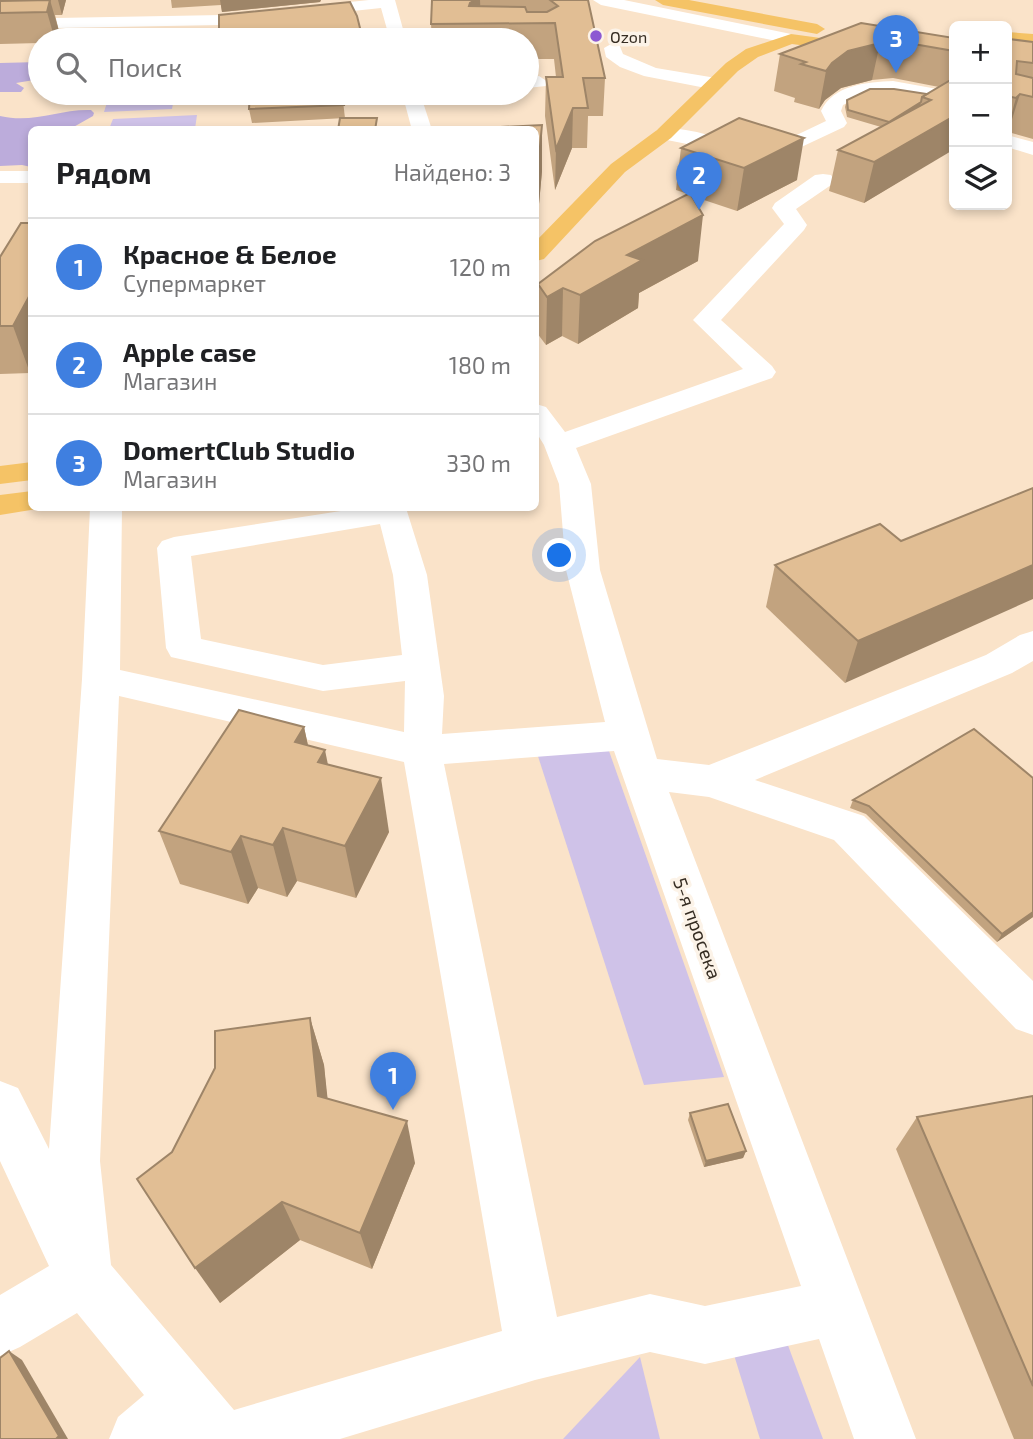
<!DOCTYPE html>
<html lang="ru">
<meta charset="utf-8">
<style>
body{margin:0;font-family:"Exo 2",sans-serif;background:#f6f6f6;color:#202124}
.controls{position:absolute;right:21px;top:21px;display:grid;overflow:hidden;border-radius:10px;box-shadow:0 4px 10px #0003}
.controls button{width:63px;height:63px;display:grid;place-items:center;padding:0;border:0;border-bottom:2px solid #e0e0e0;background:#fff;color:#202124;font:35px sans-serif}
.you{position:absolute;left:560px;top:556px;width:24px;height:24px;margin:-18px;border:5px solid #fff;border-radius:50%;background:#1a73e8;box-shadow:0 0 0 10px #1a73e833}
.badge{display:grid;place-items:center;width:46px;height:46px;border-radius:50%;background:#ea580c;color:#fff;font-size:23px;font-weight:700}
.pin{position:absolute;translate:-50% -58px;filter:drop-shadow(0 2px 4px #0008)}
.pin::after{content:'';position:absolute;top:37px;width:24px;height:21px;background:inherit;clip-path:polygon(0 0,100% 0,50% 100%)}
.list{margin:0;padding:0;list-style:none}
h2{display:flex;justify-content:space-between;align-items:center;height:91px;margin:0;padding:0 28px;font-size:30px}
h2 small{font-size:23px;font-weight:400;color:#757577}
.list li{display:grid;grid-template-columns:46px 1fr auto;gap:21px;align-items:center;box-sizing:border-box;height:98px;padding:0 28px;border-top:2px solid #e0e0e0}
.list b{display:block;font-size:26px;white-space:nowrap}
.list p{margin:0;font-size:23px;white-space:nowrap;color:#757577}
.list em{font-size:23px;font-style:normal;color:#757577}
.icon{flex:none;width:38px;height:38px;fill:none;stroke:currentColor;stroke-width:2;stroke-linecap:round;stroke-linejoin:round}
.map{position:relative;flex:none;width:1033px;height:1439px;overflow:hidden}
.search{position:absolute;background:#fff;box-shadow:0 4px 10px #0003;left:28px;top:28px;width:511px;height:77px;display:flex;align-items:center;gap:18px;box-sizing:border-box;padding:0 24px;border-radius:38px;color:#757577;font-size:26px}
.panel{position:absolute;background:#fff;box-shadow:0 4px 10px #0003;left:28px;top:126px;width:511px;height:385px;border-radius:10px}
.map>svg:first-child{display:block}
</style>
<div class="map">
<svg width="1033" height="1439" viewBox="0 0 1033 1439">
<rect width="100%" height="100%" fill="#fae3c9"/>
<g fill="#cfc2e8">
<polygon points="110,93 175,93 172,109 104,112"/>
<polygon points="197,115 195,129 109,129 113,119"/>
<polygon points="535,747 609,751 724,1077 644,1085"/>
<polygon points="780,1324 823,1439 760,1439 730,1342"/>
<polygon points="640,1357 660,1439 563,1439"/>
</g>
<g fill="#bcacdb">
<polygon points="40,62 40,79 16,83 24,88 21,92 0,92 0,63"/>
<path d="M 91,110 L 94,113 L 93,116 L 70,129 L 32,130 L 31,167 L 22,165 L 0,166 L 0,116 C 34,124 58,109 91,110 Z"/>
</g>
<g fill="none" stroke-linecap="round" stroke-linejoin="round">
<g fill="#fff" fill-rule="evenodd">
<polygon points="369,0 395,0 406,40 390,40 381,8 222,25 0,29 0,19 222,15"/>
<polygon points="593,0 624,0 791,34 800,39 791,44 601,5"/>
<polygon points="613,43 619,44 623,54 656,68 716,78 725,84 716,90 644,76 620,67 606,57 604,48"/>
<polygon points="539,76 548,82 546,86 527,88 527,78"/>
<path d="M 893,81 L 954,92 L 954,104 L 893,93 L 868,93 L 843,105 L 841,111 L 847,123 L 844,127 L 763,165 L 756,163 L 753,159 L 747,160 L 697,146 L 657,138 L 654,134 L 657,130 C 683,123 729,142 754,150 L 757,154 L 826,121 L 821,111 C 833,85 867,82 893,81 Z"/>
<polygon points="402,93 420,93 432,130 412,130"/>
<polygon points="1007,135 1033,142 1033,155 1007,147"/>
<rect x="0" y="171" width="32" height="12"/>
<path d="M 823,174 L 831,175 L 834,180 L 831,185 L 796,209 L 807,225 L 804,230 L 721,320 L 772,366 L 776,372 L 772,378 L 576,448 L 591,484 L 600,570 L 657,759 L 709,765 L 986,655 L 1020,635 L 1033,631 L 1033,661 L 1012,673 L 755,780 L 864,816 L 1033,981 L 1033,1035 L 1016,1029 L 834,840 L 709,797 L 669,792 L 916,1439 L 854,1439 L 819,1339 L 705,1364 L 650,1352 L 535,1380 L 340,1439 L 109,1439 L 118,1417 L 144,1395 L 77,1313 L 20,1347 L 0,1356 L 0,1295 L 49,1266 L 0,1161 L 0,1081 L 18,1088 L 49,1149 L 82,679 L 90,508 L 122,508 L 120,670 L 404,732 L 405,681 L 323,691 L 171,657 L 166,648 L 157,548 L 162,541 L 174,537 L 360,508 L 406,508 L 427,575 L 444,696 L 442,734 L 605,722 L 566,570 L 559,484 L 544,445 L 536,432 L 536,404 L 546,407 L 565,432 L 743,369 L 693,320 L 784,224 L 772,208 L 775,203 L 815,175 ZM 380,524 L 393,575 L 402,655 L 323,665 L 201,639 L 191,556 ZM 119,696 L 404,762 L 502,1331 L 234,1410 L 111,1265 L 100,1161 ZM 614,751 L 801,1286 L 705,1306 L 650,1294 L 557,1317 L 444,764 Z"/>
</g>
<g fill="#f5c366" fill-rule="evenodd">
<polygon points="655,0 689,0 817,24 825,29 817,34 663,5"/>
<polygon points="1007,32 1033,34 1033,44 1007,42"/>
<polygon points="791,34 954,56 954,66 792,44 758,57 738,71 671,138 625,172 544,259 536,261 536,241 611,164 657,130 726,63 746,49"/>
<polygon points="32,462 32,480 0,484 0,466"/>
<polygon points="32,491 32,508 43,508 0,515 0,495"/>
</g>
</g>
<g fill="#c2a37f">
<polygon points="0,0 66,0 62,15 55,15 59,31 56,40 40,40 40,43 0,44"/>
<polygon points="171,0 321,0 320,2 222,12 221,5 172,8"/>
<polygon points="432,0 588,0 605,78 603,116 588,116 587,148 572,148 555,190 545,116 546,77 556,77 554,59 527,59 527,40 432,40 431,24"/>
<polygon points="219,15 363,40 220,40 219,32"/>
<polygon points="861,23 954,38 954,148 864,203 829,191 838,150 881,127 847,117 845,107 847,100 927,94 939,87 893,78 872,80 841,88 825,100 819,109 794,102 795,98 774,91 780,54"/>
<polygon points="1007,42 1033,42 1033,139 1008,132 1007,134"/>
<polygon points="342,93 345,118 252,123 249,109"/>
<polygon points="542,125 542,171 539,204 536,204 536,130"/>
<polygon points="681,148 797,180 737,211 692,196 698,261 639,293 638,308 578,344 562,336 546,345 537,333 538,284 688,194 676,190"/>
<polygon points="32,223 32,371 30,373 0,374 0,257"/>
<polygon points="901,541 845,683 766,607 775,565"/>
<polygon points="304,727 308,746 328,765 389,832 356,898 297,881 287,897 258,888 248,904 180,884 159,831"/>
<polygon points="1033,778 1033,917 997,942 866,814 850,808 853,800"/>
<polygon points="310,1018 324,1065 327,1099 415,1163 372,1269 300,1240 220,1303 172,1152"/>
<polygon points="1033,1096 1033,1439 1014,1439 896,1149 917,1117"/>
<polygon points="690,1113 746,1151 743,1158 704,1167 688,1120"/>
</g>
<g fill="#9e8568">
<polygon points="50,0 59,31 56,40 55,40 47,12"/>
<polygon points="58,0 66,0 62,15"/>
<polygon points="220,0 321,0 320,2 222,12"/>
<polygon points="475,0 480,0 481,23 469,6 470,3"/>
<polygon points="880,43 872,80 841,88 825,100 819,109 826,71 832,63 848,51"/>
<polygon points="1020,94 1008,132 1007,134 1007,130 1016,98"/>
<polygon points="921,102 919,110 887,129 889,122"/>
<polygon points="573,108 572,148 555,190 556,149"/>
<polygon points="954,116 954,146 953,150 864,203 874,162"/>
<polygon points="542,125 542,171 539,204 539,157"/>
<polygon points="804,138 797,180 737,211 744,168"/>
<polygon points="703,215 698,261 639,293 638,308 578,344 580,295 627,255"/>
<polygon points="563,288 562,336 546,345 547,297"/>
<polygon points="32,291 32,371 30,373 13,326"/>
<polygon points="1033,565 1033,599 845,683 858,641"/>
<polygon points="304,727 316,782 295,742"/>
<polygon points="325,750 336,804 318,762"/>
<polygon points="381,778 389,832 356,898 345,846"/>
<polygon points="283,828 297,881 287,897 273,845"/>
<polygon points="241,836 258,888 248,904 231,852"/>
<polygon points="1033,912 1033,917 997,942 1002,934"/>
<polygon points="310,1018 324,1065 332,1140 318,1096"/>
<polygon points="407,1121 415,1163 372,1269 360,1233"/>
<polygon points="746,1151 743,1158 704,1167 706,1161"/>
<polygon points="282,1202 300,1240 220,1303 195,1268"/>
<polygon points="9,1351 22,1360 68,1439 56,1439"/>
</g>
<g fill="#e1be94" stroke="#9e8568" stroke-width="2">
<polygon points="50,0 47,12 0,13 0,1"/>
<polygon points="432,0 475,0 470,3 469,6 525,7 527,12 547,12 558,6 550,0 588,0 605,78 583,78 588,108 573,108 556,149 546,77 563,77 555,23 431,24"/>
<polygon points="350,2 357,16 363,40 254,40 255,30 219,32 219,15"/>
<polygon points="861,23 954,38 954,51 902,42 880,43 848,51 832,63 826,71 801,64 806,62 780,54"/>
<polygon points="1009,39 1033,42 1033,63 1017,61 1016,74 1033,78 1033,97 1020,94 1016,98 1007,96 1007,42"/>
<polygon points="954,78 954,116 874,162 838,150 931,100 922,97"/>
<polygon points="870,89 894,89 927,94 922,97 921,102 889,122 848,110 847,100"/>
<polygon points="250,93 342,93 344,105 249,109"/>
<polygon points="340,118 377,118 375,130 338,130"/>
<polygon points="739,118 804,138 744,168 681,148"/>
<polygon points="542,125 539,157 536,157 536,130 461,129"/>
<polygon points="690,193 703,215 627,255 642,260 580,295 563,288 547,297 538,284 595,241"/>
<polygon points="21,223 32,223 32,291 13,326 0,326 0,257"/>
<polygon points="1033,488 1033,565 858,641 775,565 880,524 901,541"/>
<polygon points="239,710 304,727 295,742 325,750 318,762 381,778 345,846 283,828 273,845 241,836 231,852 159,831"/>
<polygon points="974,729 1033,778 1033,912 1002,934 869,806 853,800"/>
<polygon points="310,1018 318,1096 407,1121 360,1233 282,1202 195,1268 137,1179 172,1152 215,1068 215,1031"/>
<polygon points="1033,1096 1033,1386 917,1117"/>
<polygon points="728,1104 746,1151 706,1161 690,1113"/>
<polygon points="9,1351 59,1436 56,1439 0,1439 0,1358"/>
</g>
<circle fill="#8d59d2" stroke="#fcf3e8" stroke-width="2.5" cx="596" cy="36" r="7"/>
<g text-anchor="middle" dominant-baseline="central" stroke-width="7" stroke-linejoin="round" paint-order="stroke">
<g font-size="16" fill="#352c22" stroke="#fcf3e8" text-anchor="start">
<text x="610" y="36">Ozon</text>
</g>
<g font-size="19" fill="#352c22" stroke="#fcf3e8">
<text transform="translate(698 928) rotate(70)">5-я просека</text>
</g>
</g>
</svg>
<div class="controls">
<button>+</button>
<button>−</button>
<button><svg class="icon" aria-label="layers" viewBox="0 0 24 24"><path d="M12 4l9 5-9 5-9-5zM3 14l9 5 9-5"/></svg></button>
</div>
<div class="you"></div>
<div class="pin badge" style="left:393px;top:1110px;background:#3f7fe0">1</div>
<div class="pin badge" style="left:699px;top:210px;background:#3f7fe0">2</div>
<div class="pin badge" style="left:896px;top:73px;background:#3f7fe0">3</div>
<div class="search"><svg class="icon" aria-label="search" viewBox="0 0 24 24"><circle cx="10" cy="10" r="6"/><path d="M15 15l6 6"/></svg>Поиск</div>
<section class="panel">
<h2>Рядом<small>Найдено: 3</small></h2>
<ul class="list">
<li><span class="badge" style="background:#3f7fe0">1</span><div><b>Красное &amp; Белое</b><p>Супермаркет</p></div><em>120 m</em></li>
<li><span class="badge" style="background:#3f7fe0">2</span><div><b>Apple case</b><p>Магазин</p></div><em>180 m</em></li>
<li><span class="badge" style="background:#3f7fe0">3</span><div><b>DomertClub Studio</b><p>Магазин</p></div><em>330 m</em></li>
</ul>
</section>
</div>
